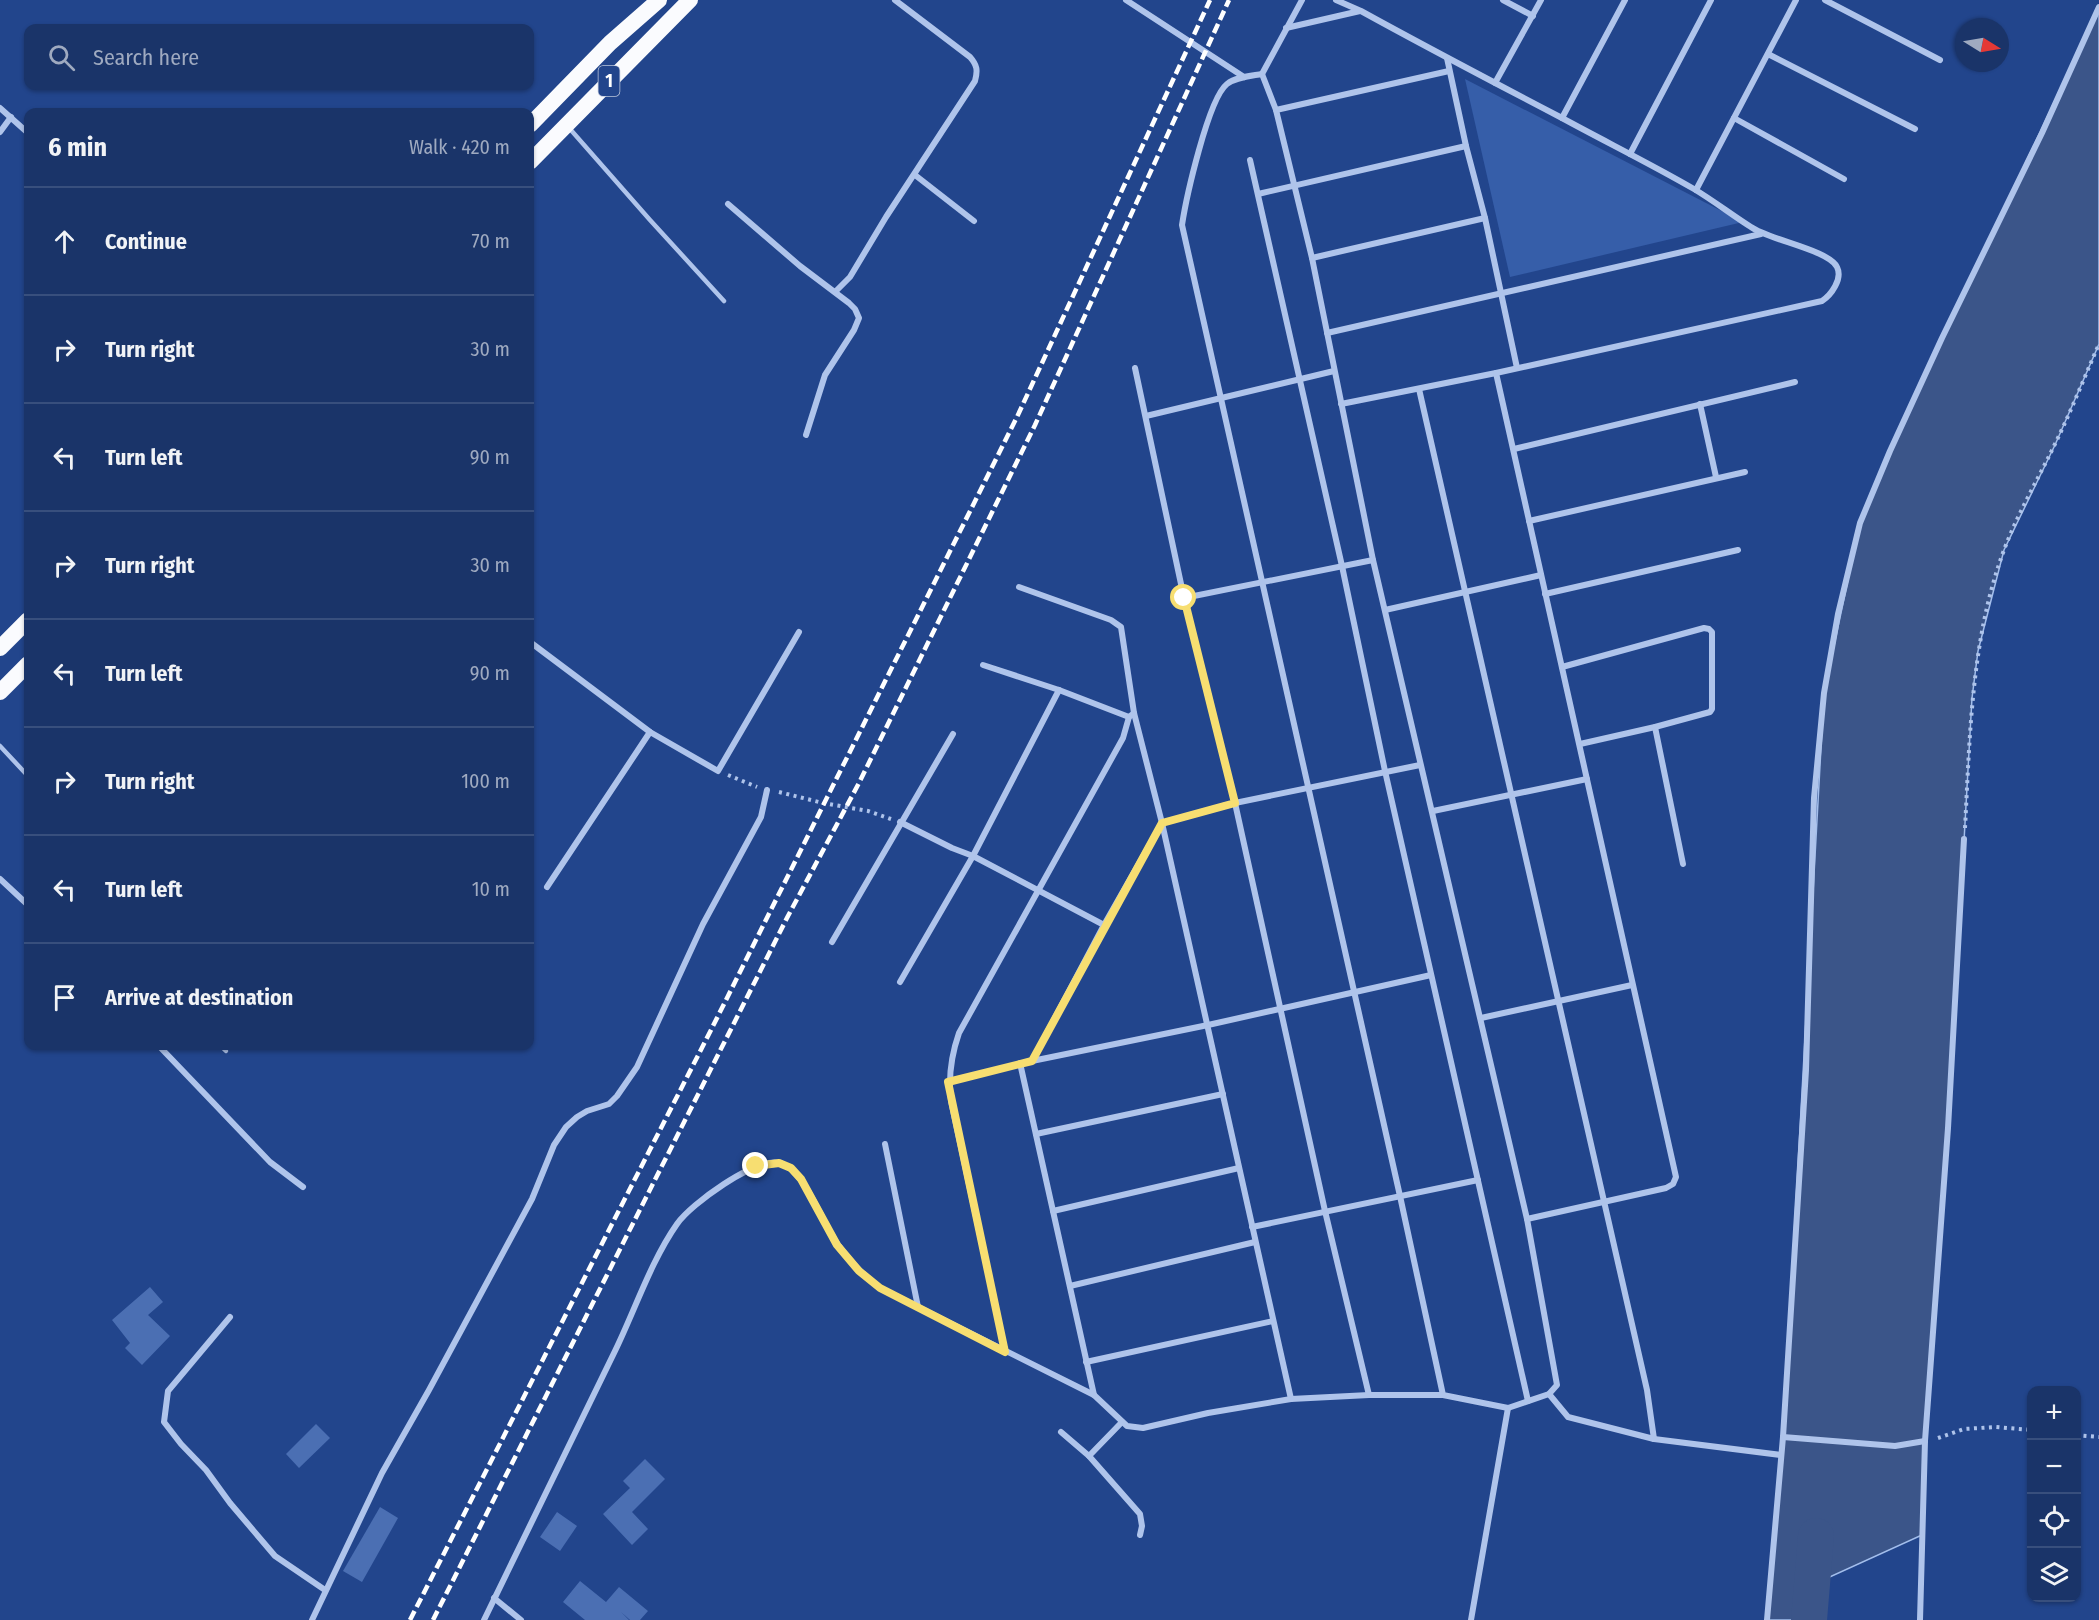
<!DOCTYPE html>
<meta charset="utf-8">
<style>
body{margin:0;font-family:"Fira Sans Condensed",sans-serif;background:#273f71;color:#f1f3f6}
.controls{position:absolute;right:18px;bottom:18px;display:grid;overflow:hidden;border-radius:12px;box-shadow:0 2px 4px #0004}
.controls button{width:54px;height:54px;display:grid;place-items:center;padding:0;border:0;border-bottom:2px solid #384f7d;background:#1a3469;color:#f1f3f6;font:30px sans-serif}
.compass{position:absolute;left:1955px;top:18px;width:54px;height:54px;border-radius:50%;background:#1a3469;box-shadow:0 2px 4px #0004;rotate:101deg}
.stop{position:absolute;width:18px;height:18px;margin:-14px;border:4px solid #f7de71;border-radius:50%;background:#fff}
.stop.end{background:#f7de71;border-color:#fff;box-shadow:0 2px 6px #0008}
.list{margin:0;padding:0;list-style:none}
h2{display:flex;justify-content:space-between;align-items:center;height:78px;margin:0;padding:0 24px;font-size:26px}
h2 small{font-size:20px;font-weight:400;color:#9faac0}
.list li{display:grid;grid-template-columns:39px 1fr auto;gap:18px;align-items:center;box-sizing:border-box;height:108px;padding:0 24px;border-top:2px solid #384f7d}
.list b{display:block;font-size:22px;white-space:nowrap}
.list em{font-size:20px;font-style:normal;color:#9faac0}
.icon{flex:none;width:33px;height:33px;fill:none;stroke:currentColor;stroke-width:2;stroke-linecap:round;stroke-linejoin:round}
.map{position:relative;flex:none;width:2099px;height:1620px;overflow:hidden}
.search{position:absolute;background:#1a3469;box-shadow:0 2px 4px #0004;left:24px;top:24px;width:510px;height:66px;display:flex;align-items:center;gap:15px;box-sizing:border-box;padding:0 21px;border-radius:12px;color:#9faac0;font-size:22px}
.panel{position:absolute;background:#1a3469;box-shadow:0 2px 4px #0004;left:24px;top:108px;width:510px;height:942px;border-radius:12px}
.map>svg:first-child{display:block}
</style>
<div class="map">
<svg width="2099" height="1620" viewBox="0 0 2099 1620">
<rect width="100%" height="100%" fill="#22458c"/>
<polygon fill="#365ea9" points="1465,79 1743,222 1510,277"/>
<polygon fill="#3b5589" stroke="#a3beec" stroke-width="1.5" points="2099,7 2099,344 2055,445 2004,550 1978,651 1972,698 1948,1128 1925,1441 1922,1535 1812,1585 1809,1620 1767,1620 1783,1437 1824,693 1860,523 1890,451"/>
<g fill="none" stroke-linecap="round" stroke-linejoin="round">
<polyline stroke="#3b5589" stroke-width="36" points="1809,1620 1816,1536"/>
</g>
<g fill="#4b6fb3">
<polygon points="150,1287 163,1302 148,1315 170,1336 142,1365 125,1348 130,1343 112,1320"/>
<polygon points="316,1424 330,1438 299,1468 286,1454"/>
<polygon points="645,1459 665,1479 632,1512 648,1529 632,1545 603,1514 630,1488 623,1481"/>
<polygon points="380,1507 398,1518 362,1582 343,1571"/>
<polygon points="557,1512 577,1526 560,1551 540,1537"/>
<polygon points="580,1581 606,1602 619,1587 648,1611 640,1620 630,1620 621,1612 629,1620 585,1620 563,1602"/>
</g>
<g fill="none" stroke-linecap="round" stroke-linejoin="round">
<g stroke="#afc4eb" stroke-width="4" stroke-dasharray="3 4.5" stroke-linecap="butt">
<polyline points="728,775 757,787"/>
<polyline points="779,792 823,803 868,811 891,819"/>
<path d="M 1965,828 C 1970,735 1971,639 2004,550 C 2017,515 2037,481 2053,448 C 2070,414 2084,378 2099,344"/>
<polyline points="2076,1435 2099,1437"/>
<polyline points="1938,1438 1964,1429 1995,1427 2032,1430"/>
</g>
<g stroke="#afc4eb" stroke-width="4.5">
<polyline points="570,129 650,220 724,301"/>
<polyline points="0,746 28,776"/>
<polyline points="221,1046 226,1051"/>
</g>
<g stroke="#afc4eb" stroke-width="6">
<polyline points="1126,0 1244,77"/>
<path d="M 1336,0 L 1361,11 C 1428,48 1495,83 1562,118 C 1606,142 1651,164 1694,189 C 1714,201 1732,215 1751,227 C 1769,240 1829,250 1837,267 C 1843,279 1831,295 1822,301 L 1496,373 L 1341,404"/>
<polyline points="1503,0 1533,16"/>
<polyline points="1825,0 1940,60"/>
<polyline points="1286,28 1360,11"/>
<polyline points="1768,54 1915,129"/>
<polyline points="1447,58 1466,146 1485,218 1517,368"/>
<polyline points="1262,74 1302,0"/>
<polyline points="1495,83 1541,0"/>
<polyline points="0,108 28,133"/>
<polyline points="1276,110 1449,71"/>
<polyline points="1562,118 1625,0"/>
<polyline points="1734,118 1844,179"/>
<polyline points="0,132 11,117"/>
<polyline points="1630,154 1711,0"/>
<polyline points="1250,160 1342,566 1385,771 1528,1401"/>
<polyline points="915,175 974,221"/>
<polyline points="1696,190 1796,0"/>
<polyline points="1258,194 1466,146"/>
<polyline points="728,204 800,266 849,303 855,309 859,318 854,330 825,375 806,435"/>
<polyline points="1312,258 1485,218"/>
<path d="M 835,292 L 850,277 L 886,217 L 975,81 C 978,70 977,65 970,57 L 895,0"/>
<polyline points="1327,333 1761,234"/>
<polyline points="1135,368 1184,598 1235,803 1325,1211 1369,1395"/>
<polyline points="1496,373 1676,1177 1673,1184 1666,1188 1527,1219"/>
<polyline points="1419,389 1647,1390 1654,1439"/>
<polyline points="1700,404 1716,477"/>
<polyline points="1146,416 1334,371"/>
<polyline points="1514,449 1795,382"/>
<polyline points="1529,521 1745,472"/>
<polyline points="1019,587 1111,620 1121,627 1134,713 1162,823 1291,1399"/>
<polyline points="1545,594 1738,550"/>
<polyline points="1184,598 1373,560"/>
<polyline points="1385,610 1541,575"/>
<polyline points="530,642 650,732 718,771 799,632"/>
<polyline points="983,665 1059,690 1129,717"/>
<polyline points="1562,667 1704,628 1709,629 1712,632 1712,709 1710,712 1655,727 1580,744"/>
<polyline points="1655,727 1683,864"/>
<polyline points="1433,811 1587,779"/>
<polyline points="900,822 952,848 973,856 1104,925"/>
<polyline points="0,879 28,905"/>
<polyline points="547,887 650,732"/>
<polyline points="832,942 953,734"/>
<polyline points="900,982 973,856 1059,690"/>
<polyline points="1481,1018 1632,985"/>
<polyline points="159,1046 270,1162 303,1187"/>
<polyline points="1032,1061 1104,925 1162,823 1235,803 1420,765"/>
<polyline points="1020,1063 1094,1395"/>
<polyline points="948,1082 1032,1061 1208,1025 1431,975"/>
<polyline points="1036,1134 1223,1094"/>
<polyline points="885,1144 918,1307"/>
<polyline points="1053,1211 1239,1168"/>
<polyline points="1252,1227 1478,1180"/>
<polyline points="1070,1286 1255,1242"/>
<polyline points="230,1317 168,1391 164,1422 181,1444 206,1470 230,1503 275,1556 325,1590"/>
<path d="M 1005,1351 L 951,1101 C 948,1077 951,1056 959,1033 L 1123,738 L 1129,717 L 1134,713"/>
<polyline points="1086,1362 1273,1321"/>
<polyline points="1549,1394 1568,1417 1654,1439 1781,1455"/>
<polyline points="1122,1422 1089,1456 1140,1514 1142,1526 1140,1535"/>
<polyline points="1061,1432 1089,1456"/>
<polyline points="1783,1437 1895,1446 1925,1441"/>
<polyline points="494,1598 521,1620"/>
<polyline points="312,1620 382,1473 429,1390 532,1199 554,1145 566,1127 577,1117 587,1111 609,1104 617,1096 637,1067 703,924 761,817 767,790"/>
<path d="M 484,1620 C 527,1530 572,1441 615,1351 C 635,1310 651,1261 677,1224 C 691,1204 754,1158 779,1163 C 805,1168 823,1226 839,1246 C 851,1263 864,1276 880,1288 L 1094,1395 L 1127,1426 L 1143,1428 L 1208,1413 L 1291,1399 L 1369,1395 L 1443,1395 L 1508,1408 L 1549,1394 L 1557,1385 L 1527,1219 L 1373,560 L 1312,258 L 1276,110 L 1262,74 C 1251,76 1236,77 1227,84 C 1208,99 1186,199 1182,225 L 1400,1196 L 1443,1395"/>
<polyline points="1471,1620 1508,1408"/>
<polyline points="1767,1620 1783,1437 1806,1070 1814,798 1824,693 1838,614 1860,523 1890,451 1942,338 2042,133 2099,7"/>
<polyline points="1920,1620 1925,1441 1948,1128 1964,839"/>
</g>
<g stroke="#fafbfe" stroke-width="16">
<polyline points="530,125 610,43 659,0"/>
<polyline points="530,162 690,0"/>
<polyline points="0,648 28,620"/>
<polyline points="0,692 28,664"/>
</g>
<g stroke="#fff" stroke-width="4.5" stroke-dasharray="10 4.5" stroke-linecap="butt">
<polyline points="410,1620 711,1030 1017,417 1210,0"/>
<polyline points="433,1620 788,916 859,783 1035,425 1229,0"/>
</g>
</g>
<g fill="none" stroke-linecap="round" stroke-linejoin="round">
<polyline stroke="#f7de71" stroke-width="8" points="756,1166 779,1163 791,1168 801,1179 837,1245 859,1271 880,1288 1005,1352 948,1082 1032,1061 1162,823 1235,803 1184,598"/>
</g>
<g text-anchor="middle" dominant-baseline="central" stroke-width="5" stroke-linejoin="round" paint-order="stroke">
<rect fill="#22458c" stroke="#bdc7dc" stroke-width="1.5" x="598.5" y="66" width="21" height="30" rx="4.5"/>
<g font-size="18" font-weight="bold" fill="#fff">
<text x="609" y="81">1</text>
</g>
</g>
</svg>
<div class="controls">
<button>+</button>
<button>−</button>
<button><svg class="icon" aria-label="locate" viewBox="0 0 24 24"><circle cx="12" cy="12" r="6"/><path d="M12 2v4M12 18v4M2 12h4M18 12h4"/></svg></button>
<button><svg class="icon" aria-label="layers" viewBox="0 0 24 24"><path d="M12 4l9 5-9 5-9-5zM3 14l9 5 9-5"/></svg></button>
</div>
<svg class="compass" viewBox="-18 -18 36 36"><path d="M0-13l5 13h-10z" fill="#e53935"/><path d="M0 13l5-13h-10z" fill="#9faac0"/></svg>
<div class="stop" style="left:1184px;top:598px"></div>
<div class="stop end" style="left:756px;top:1166px"></div>
<div class="search"><svg class="icon" aria-label="search" viewBox="0 0 24 24"><circle cx="10" cy="10" r="6"/><path d="M15 15l6 6"/></svg>Search here</div>
<section class="panel">
<h2>6 min<small>Walk · 420 m</small></h2>
<ul class="list">
<li><svg class="icon" aria-label="ahead" viewBox="0 0 24 24"><path d="M12 20V5M6 11l6-6 6 6"/></svg><div><b>Continue</b></div><em>70 m</em></li>
<li><svg class="icon" aria-label="right" viewBox="0 0 24 24"><path d="M7 20v-9h11M14 6l5 5-5 5"/></svg><div><b>Turn right</b></div><em>30 m</em></li>
<li><svg class="icon" aria-label="left" viewBox="0 0 24 24"><path d="M17 20v-9H6M10 6l-5 5 5 5"/></svg><div><b>Turn left</b></div><em>90 m</em></li>
<li><svg class="icon" aria-label="right" viewBox="0 0 24 24"><path d="M7 20v-9h11M14 6l5 5-5 5"/></svg><div><b>Turn right</b></div><em>30 m</em></li>
<li><svg class="icon" aria-label="left" viewBox="0 0 24 24"><path d="M17 20v-9H6M10 6l-5 5 5 5"/></svg><div><b>Turn left</b></div><em>90 m</em></li>
<li><svg class="icon" aria-label="right" viewBox="0 0 24 24"><path d="M7 20v-9h11M14 6l5 5-5 5"/></svg><div><b>Turn right</b></div><em>100 m</em></li>
<li><svg class="icon" aria-label="left" viewBox="0 0 24 24"><path d="M17 20v-9H6M10 6l-5 5 5 5"/></svg><div><b>Turn left</b></div><em>10 m</em></li>
<li><svg class="icon" aria-label="arrive" viewBox="0 0 24 24"><path d="M6 21V4h12l-3 4 3 4H6"/></svg><div><b>Arrive at destination</b></div></li>
</ul>
</section>
</div>
